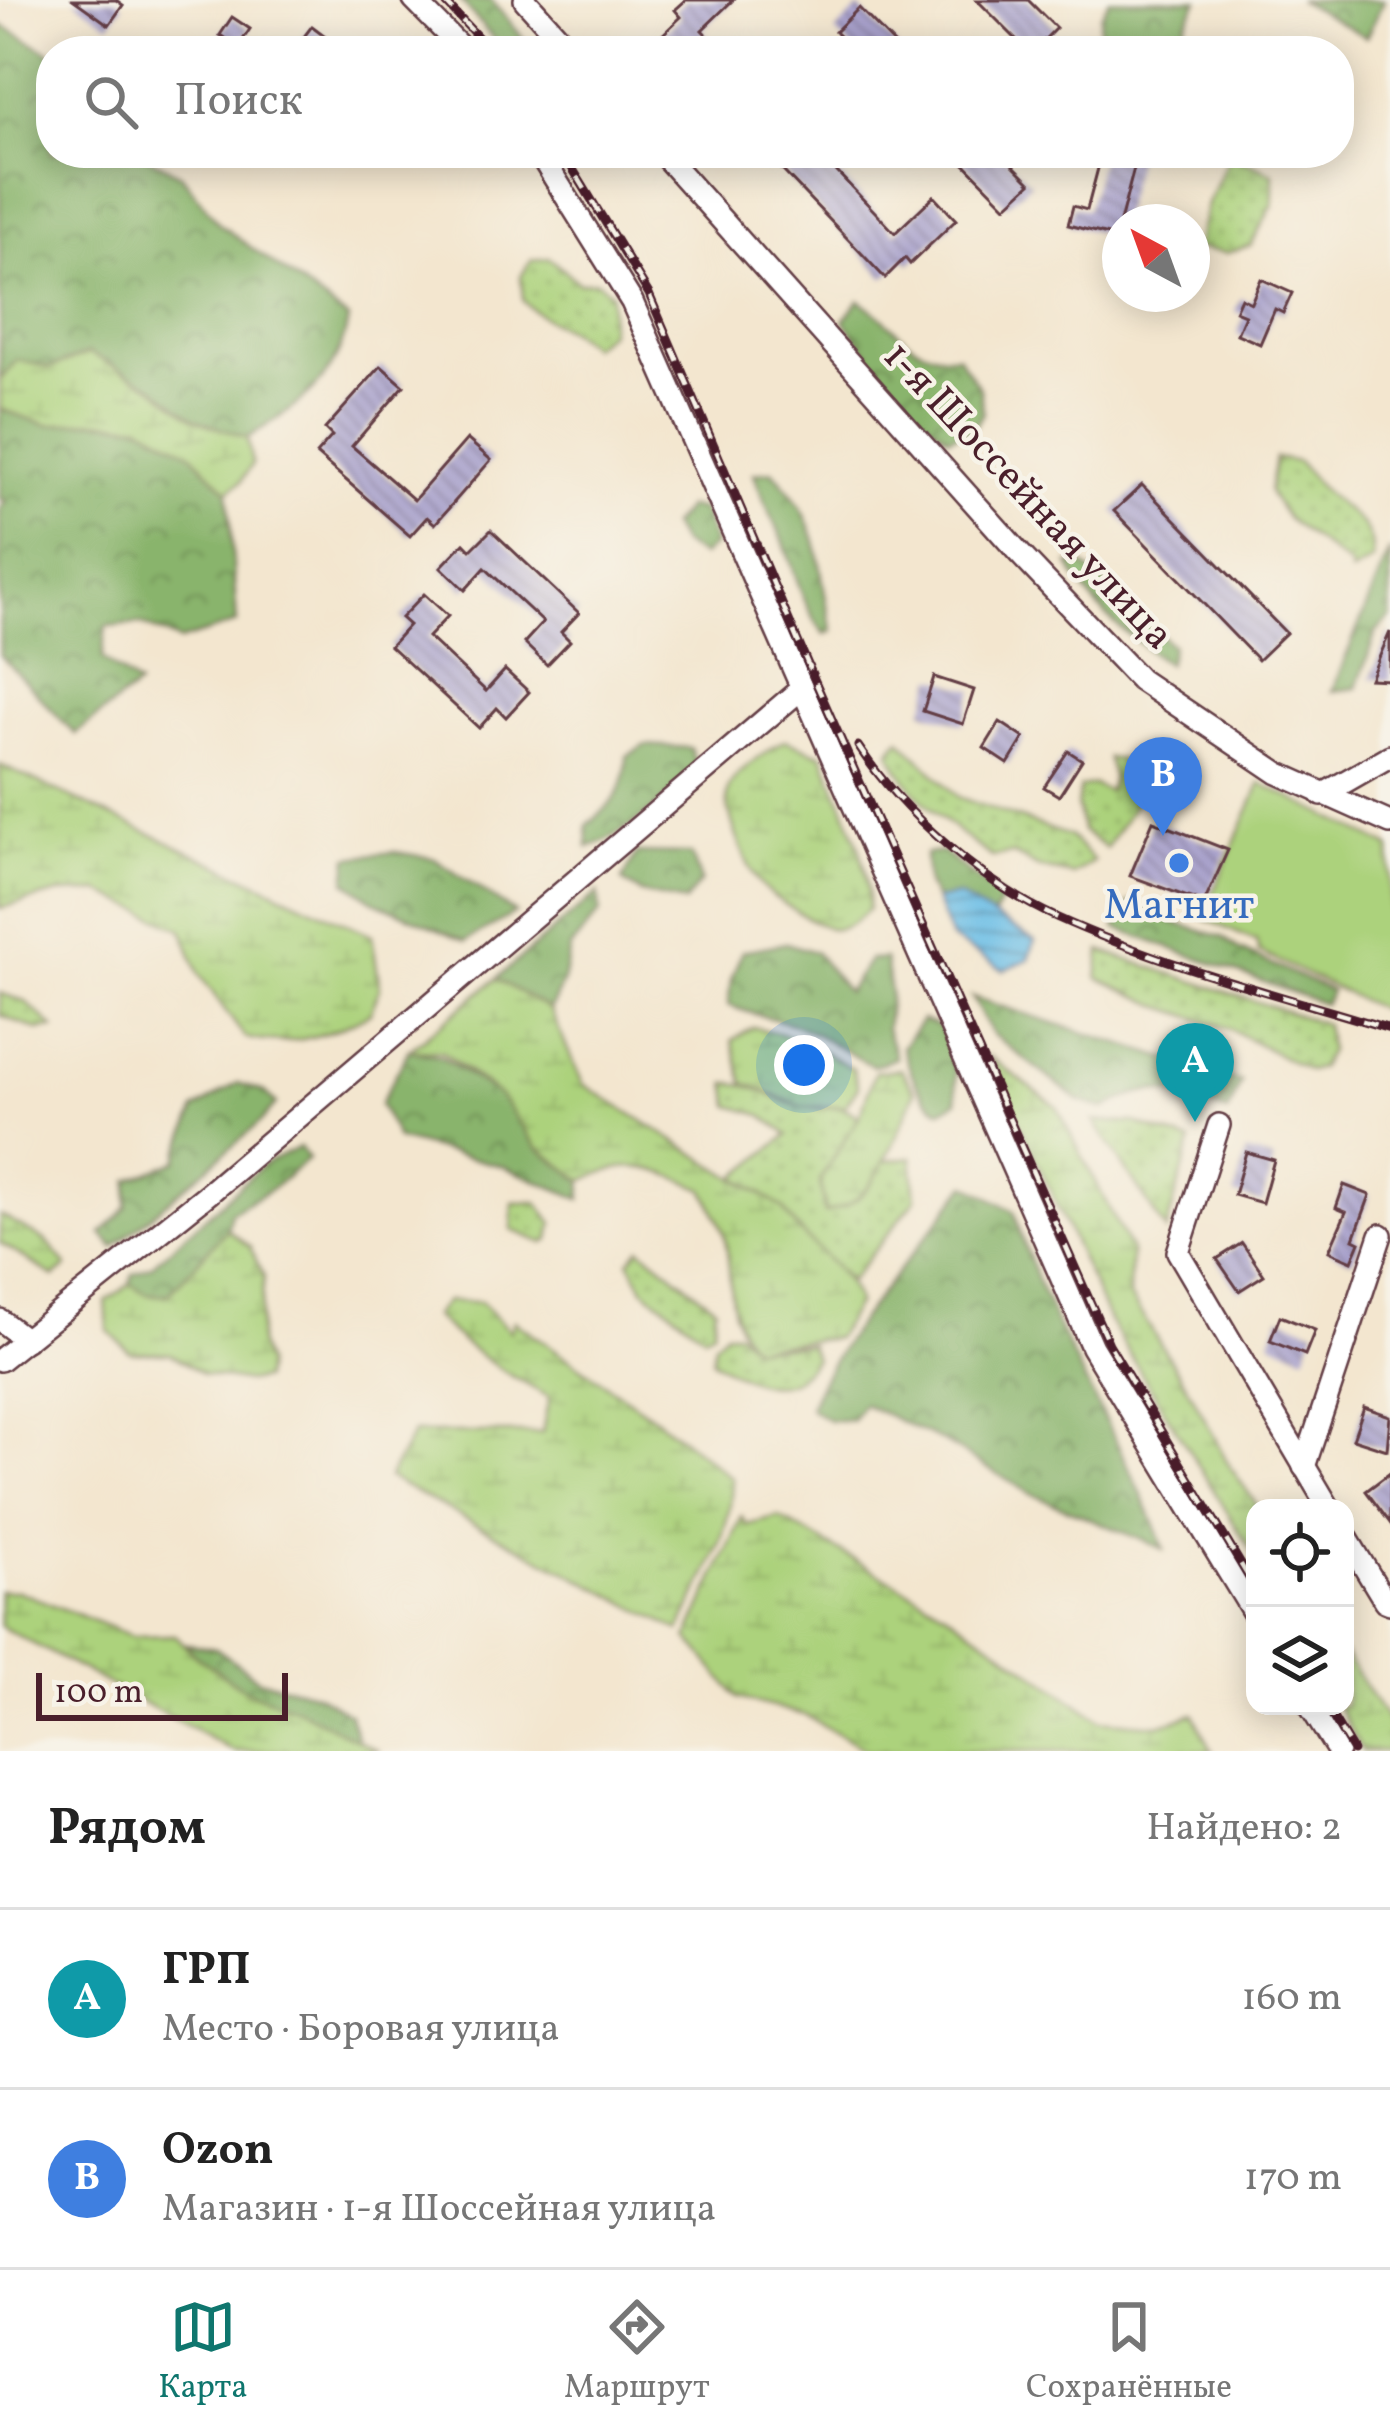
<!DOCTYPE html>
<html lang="ru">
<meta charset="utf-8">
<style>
body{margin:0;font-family:Vollkorn,serif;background:#f2f2f2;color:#222}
.controls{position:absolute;right:36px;bottom:36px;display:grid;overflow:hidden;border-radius:24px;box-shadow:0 6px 30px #0003}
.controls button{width:108px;height:108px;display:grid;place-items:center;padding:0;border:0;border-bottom:3px solid #e0e0e0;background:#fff;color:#222;font:60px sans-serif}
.compass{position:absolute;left:1102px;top:204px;width:108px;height:108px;border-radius:50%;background:#fff;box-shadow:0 6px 30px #0003;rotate:319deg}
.scale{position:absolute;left:36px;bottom:30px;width:252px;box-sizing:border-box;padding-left:12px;border:6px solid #4a1f2b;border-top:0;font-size:33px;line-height:42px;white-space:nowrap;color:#4a1f2b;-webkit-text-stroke:9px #f7f3e8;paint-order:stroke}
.you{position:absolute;left:804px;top:1065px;width:42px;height:42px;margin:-30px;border:9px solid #fff;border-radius:50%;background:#1a73e8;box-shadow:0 0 0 18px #1a73e833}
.badge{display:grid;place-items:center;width:78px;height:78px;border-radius:50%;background:#0f766e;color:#fff;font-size:39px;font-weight:700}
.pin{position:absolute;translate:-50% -99px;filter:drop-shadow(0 3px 6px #0008)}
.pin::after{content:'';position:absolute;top:63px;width:42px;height:36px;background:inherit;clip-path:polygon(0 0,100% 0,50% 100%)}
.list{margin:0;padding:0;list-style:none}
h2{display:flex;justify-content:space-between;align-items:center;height:156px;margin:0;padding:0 48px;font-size:51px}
h2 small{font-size:39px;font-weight:400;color:#767676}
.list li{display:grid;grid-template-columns:78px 1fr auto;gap:36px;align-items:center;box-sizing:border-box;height:180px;padding:0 48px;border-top:3px solid #e0e0e0}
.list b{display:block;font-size:45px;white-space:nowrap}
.list p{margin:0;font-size:39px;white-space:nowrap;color:#767676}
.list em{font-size:39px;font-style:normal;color:#767676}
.icon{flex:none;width:66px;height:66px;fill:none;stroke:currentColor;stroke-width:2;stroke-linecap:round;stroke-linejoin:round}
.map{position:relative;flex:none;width:1390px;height:1751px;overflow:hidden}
.search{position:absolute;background:#fff;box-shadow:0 6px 30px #0003;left:36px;right:36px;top:36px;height:132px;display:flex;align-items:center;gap:30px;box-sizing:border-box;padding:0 42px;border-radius:48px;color:#767676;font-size:45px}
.sheet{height:516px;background:#fff}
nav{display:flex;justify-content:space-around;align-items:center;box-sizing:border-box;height:168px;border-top:3px solid #e0e0e0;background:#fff;font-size:33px;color:#767676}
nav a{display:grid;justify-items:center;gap:6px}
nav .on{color:#0f766e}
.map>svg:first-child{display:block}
</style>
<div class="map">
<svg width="1390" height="1751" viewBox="0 0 1390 1751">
<defs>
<pattern id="grass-dots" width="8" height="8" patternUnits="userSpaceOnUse" patternTransform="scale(3)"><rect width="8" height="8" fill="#acd27c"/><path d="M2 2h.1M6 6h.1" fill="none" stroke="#96b46b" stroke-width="1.8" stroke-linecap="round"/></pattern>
<pattern id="forest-crowns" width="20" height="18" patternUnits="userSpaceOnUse" patternTransform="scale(3)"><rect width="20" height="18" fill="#89b46c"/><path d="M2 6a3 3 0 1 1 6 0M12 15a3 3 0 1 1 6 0" fill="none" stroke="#729259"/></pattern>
<pattern id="wetland-marsh" width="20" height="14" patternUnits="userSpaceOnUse" patternTransform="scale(3)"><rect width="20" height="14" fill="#acd27c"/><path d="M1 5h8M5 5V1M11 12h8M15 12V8" fill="none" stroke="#96b46b"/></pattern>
<pattern id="water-rules" width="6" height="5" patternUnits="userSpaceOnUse" patternTransform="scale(3)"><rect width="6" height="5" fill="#69bde6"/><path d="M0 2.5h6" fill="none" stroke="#5899bb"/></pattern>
<pattern id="building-back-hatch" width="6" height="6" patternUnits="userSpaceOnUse" patternTransform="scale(3)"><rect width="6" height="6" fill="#a9a2cc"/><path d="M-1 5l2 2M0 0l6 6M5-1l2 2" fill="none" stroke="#8c83a6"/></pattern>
</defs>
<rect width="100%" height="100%" fill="#f7f3e8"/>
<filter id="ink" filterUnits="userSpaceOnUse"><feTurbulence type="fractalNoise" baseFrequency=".00833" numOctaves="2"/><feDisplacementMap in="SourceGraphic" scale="24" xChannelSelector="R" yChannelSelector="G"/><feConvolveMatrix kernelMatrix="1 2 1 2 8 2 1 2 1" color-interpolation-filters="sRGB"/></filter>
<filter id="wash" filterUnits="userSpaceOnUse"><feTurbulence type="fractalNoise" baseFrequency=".004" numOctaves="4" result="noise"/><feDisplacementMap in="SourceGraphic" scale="48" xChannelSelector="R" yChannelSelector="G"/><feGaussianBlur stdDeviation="2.7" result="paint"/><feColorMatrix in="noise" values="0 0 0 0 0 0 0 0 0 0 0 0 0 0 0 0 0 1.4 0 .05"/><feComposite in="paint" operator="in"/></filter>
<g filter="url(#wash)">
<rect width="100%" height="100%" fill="#f3e6cf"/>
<g fill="url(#grass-dots)" stroke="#7b7854" stroke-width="3">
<polygon points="1230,155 1273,173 1273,204 1251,245 1227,253 1196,248 1207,204"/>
<path d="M 549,258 L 579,283 L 597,281 L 611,293 L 609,332 L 591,346 C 568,326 544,323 523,301 L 521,276 L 532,260 Z"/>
<path d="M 1275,458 L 1298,462 C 1309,474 1319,488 1331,498 C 1354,517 1375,527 1372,560 L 1351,573 L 1350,566 L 1287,519 L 1269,492 Z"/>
<path d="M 900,739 L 958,797 L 1069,836 L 1094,861 L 1073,875 L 1039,868 L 1013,854 L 992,857 C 952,829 910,797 890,752 Z"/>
<polygon points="1107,758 1128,761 1144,776 1140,795 1106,848 1082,831 1077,806 1080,787 1094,785 1108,792 1113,777"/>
<polygon points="1101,951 1325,1024 1329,1051 1319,1068 1309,1071 1230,1029 1165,1008 1098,978"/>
<polygon points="0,993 26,1002 54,1028 37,1030 0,1015"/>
<path d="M 727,1083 C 756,1082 776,1102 803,1107 C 828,1111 836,1099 859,1117 L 820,1180 L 869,1186 L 882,1161 L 912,1157 L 916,1199 L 850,1281 L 795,1230 L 782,1208 L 736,1177 L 788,1135 L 762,1115 L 731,1106 Z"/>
<polygon points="1094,1121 1135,1123 1191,1142 1166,1231"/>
<polygon points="537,1202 553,1223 550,1240 544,1243 512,1230 513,1203"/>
<polygon points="640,1248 715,1307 713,1330 704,1335 645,1290 629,1261"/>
<path d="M 726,1332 L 738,1332 L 753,1347 L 810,1345 L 815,1359 C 809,1365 801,1377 794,1380 C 766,1394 734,1373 712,1360 L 714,1343 Z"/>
</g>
<g fill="url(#forest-crowns)" stroke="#6a6a4c" stroke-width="3">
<polygon points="460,0 491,0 534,51 504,51"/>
<polygon points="1109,0 1198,0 1175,45 1158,51 1097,51 1101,16"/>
<polygon points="1298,0 1384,0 1366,37"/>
<path d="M 0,24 L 51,53 L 51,153 L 141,153 L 182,176 L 219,224 L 348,319 C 338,382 298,406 247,438 L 196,420 L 155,388 L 89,354 L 51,368 L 17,360 L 0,380 Z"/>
<path d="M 859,300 C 898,324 908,358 957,355 L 980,389 L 983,413 L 973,429 L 948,437 L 904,402 L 844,321 Z"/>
<polygon points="0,409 48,425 93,421 141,425 191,453 228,491 237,623 180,641 141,624 106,626 102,658 138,686 75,734 0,655 0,509 6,501 0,499"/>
<path d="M 773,471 C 828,532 814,558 833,631 L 825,634 C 799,604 795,563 777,527 C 768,509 760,494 754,473 Z"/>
<polygon points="687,507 702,510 714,545 702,556 681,544 671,526"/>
<polygon points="1390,550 1390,618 1376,632 1357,688 1332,691"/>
<path d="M 1069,564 L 1085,566 L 1172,646 L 1167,664 C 1129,637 1089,607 1069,564 Z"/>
<path d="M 646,745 L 690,748 L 696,764 C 676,795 623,837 588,847 L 587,825 C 613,805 626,790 627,756 Z"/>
<polygon points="395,852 433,858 515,913 466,941 372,900 346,881 349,857"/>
<polygon points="942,852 1003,899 993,917 958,896 935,900 927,884 925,854"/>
<polygon points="637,853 691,854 701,881 685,902 641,893 622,881"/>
<polygon points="598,893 600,912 570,948 563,981 550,1010 496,979"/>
<polygon points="1130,902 1171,922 1223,937 1238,949 1331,991 1324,1004 1115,928"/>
<path d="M 786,943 L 815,952 L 847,992 L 869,960 L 885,959 L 890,993 L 886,1029 L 896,1058 L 874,1066 C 846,1054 824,1035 795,1025 C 772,1018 750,1014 728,1005 L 731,980 L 742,951 Z"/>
<path d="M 972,997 L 1241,1082 L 1228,1112 C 1176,1095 1156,1078 1105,1109 L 1079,1101 L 992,1034 Z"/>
<path d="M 922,1020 L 940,1027 L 955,1067 L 957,1101 L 942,1110 C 918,1100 910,1069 902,1047 Z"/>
<polygon points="409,1050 441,1057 500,1096 537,1147 583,1181 581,1199 502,1166 397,1139 380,1104"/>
<polygon points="238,1083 264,1092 276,1104 261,1122 114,1247 102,1234 127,1207 129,1180 177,1161 195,1110"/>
<polygon points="300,1147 308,1159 270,1190 231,1212 227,1229 168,1295 147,1294 130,1284 133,1274 151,1266 263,1165"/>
<path d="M 967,1184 L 1014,1211 C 1045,1330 1122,1433 1164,1549 L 1031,1494 L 944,1442 L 863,1404 L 852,1420 L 829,1420 L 809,1408 C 838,1334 919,1250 967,1184 Z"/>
<polygon points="172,1642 216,1648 260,1680 314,1693 349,1713 359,1743 136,1645"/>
</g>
<g fill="url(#wetland-marsh)" stroke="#7b7854" stroke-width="3">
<polygon points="89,353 155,388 196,420 247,438 252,464 241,482 228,491 191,453 141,425 93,421 48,425 0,409 0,380 17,360 51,368"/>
<path d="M 785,740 L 823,755 C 841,806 871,854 868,909 C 859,918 851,927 837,929 C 823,931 768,895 759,883 C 747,866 721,806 729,787 C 738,768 768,752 785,740 Z"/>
<path d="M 0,765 L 372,935 L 380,988 L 370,1013 C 331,1035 291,1048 245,1038 L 198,972 L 182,929 L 100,892 L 59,893 L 0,908 Z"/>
<path d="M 496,979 L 550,1010 L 583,1084 L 783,1208 C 803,1245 844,1263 857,1303 L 836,1338 L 753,1347 C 725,1318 733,1282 726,1244 C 723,1225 712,1206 704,1189 C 656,1169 633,1156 583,1181 L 537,1147 L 500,1096 L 442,1052 L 409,1050 Z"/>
<polygon points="753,1027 804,1040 853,1069 858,1087 845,1106 803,1107 744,1083 732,1041"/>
<polygon points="990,1057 1057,1107 1131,1251 1129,1295 1189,1389 1229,1465 1259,1508 1255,1508 1255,1557 1109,1321"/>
<path d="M 901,1069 L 915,1092 C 903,1122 879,1186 852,1202 C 845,1207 834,1210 825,1213 L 820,1180 L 859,1117 L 875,1072 Z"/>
<polygon points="0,1215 46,1241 67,1266 54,1277 0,1243"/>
<polygon points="227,1229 250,1247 264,1277 258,1342 265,1364 263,1379 247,1382 203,1374 170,1353 130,1352 108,1330 106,1302 130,1284 147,1294 168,1295"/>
<path d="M 446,1301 L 480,1302 L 510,1331 L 514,1321 L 658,1420 L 732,1478 C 733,1533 702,1581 680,1631 L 388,1478 L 413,1433 L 542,1433 L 549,1397 C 506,1374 468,1351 434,1316 Z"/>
<polygon points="742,1517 747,1525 779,1517 947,1612 1101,1720 1158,1725 1194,1714 1212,1751 869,1751 804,1715 738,1698 688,1638"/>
<polygon points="0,1591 18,1591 132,1636 175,1635 196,1656 245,1690 297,1709 379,1751 234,1751 0,1626"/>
<polygon points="1345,1655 1390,1725 1390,1751 1362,1751 1337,1706 1345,1706"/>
</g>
<polygon fill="#acd27c" stroke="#7b7854" stroke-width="3" points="1261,783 1390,847 1390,1014 1259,952 1256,941 1202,918"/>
<polygon fill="url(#water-rules)" stroke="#5a6e88" stroke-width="3" points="958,896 1035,941 1029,959 1004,970 951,939 935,900"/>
<g id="blocks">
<g fill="url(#building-back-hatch)">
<polygon points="74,0 116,0 123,5 109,25"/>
<polygon points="686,0 733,0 702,30 722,51 669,51 658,39 681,17 675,10"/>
<polygon points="977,0 1028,0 1056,28 1033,51 1028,51"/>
<polygon points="859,8 901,51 854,51 835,32"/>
<polygon points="232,17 250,29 238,47 220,35"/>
<polygon points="312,26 332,41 325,51 293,51"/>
<polygon points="766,153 819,153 895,233 934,196 956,220 910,264 905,258 885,278"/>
<polygon points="954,153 1001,153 1031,183 1006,206"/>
<polygon points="1102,153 1138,153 1120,222 1120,238 1068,225 1073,206 1087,210"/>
<polygon points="1261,279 1292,293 1283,313 1275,309 1260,344 1237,334 1245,315 1235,311 1241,298 1251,303"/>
<polygon points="381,366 404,386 352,446 414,500 467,439 491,460 435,524 427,517 410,536 316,454 332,436 325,429"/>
<polygon points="1142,485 1286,633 1258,660 1114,511"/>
<polygon points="491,530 579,613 561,632 570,641 547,665 524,643 543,622 485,568 465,590 441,567 464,543 471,550"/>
<polygon points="424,594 448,616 428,637 486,691 505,670 529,692 506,717 497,708 479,728 390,646 409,625 401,618"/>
<polygon points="1390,632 1390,680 1370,679"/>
<polygon points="934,677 974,690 963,724 923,711"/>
<polygon points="1000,722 1024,738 1008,764 984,748"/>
<polygon points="1068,751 1082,760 1059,796 1044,787"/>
<polygon points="1153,821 1228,850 1204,903 1130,876"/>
<polygon points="1246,1152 1274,1160 1262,1203 1234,1195"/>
<polygon points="1344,1185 1370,1195 1354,1239 1360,1242 1352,1261 1329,1251 1346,1212 1336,1208"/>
<polygon points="1242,1243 1264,1275 1239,1291 1217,1259"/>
<polygon points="1280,1316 1315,1330 1305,1355 1270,1341"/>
<polygon points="1364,1407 1390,1416 1387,1450 1353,1439"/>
<polygon points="1390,1473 1390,1523 1366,1491"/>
</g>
</g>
</g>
<g filter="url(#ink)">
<use href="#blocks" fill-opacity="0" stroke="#633d44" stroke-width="3"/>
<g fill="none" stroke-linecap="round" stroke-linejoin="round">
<defs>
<g id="minor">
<polyline points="414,0 464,51"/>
<polyline points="525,0 571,51"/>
<polyline points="539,153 632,302 1092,1347 1255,1615"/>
<polyline points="662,153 1020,554 1140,680 1278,773 1390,823"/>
<polyline points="1322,795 1390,756"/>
<polyline points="1219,1125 1178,1252 1329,1508"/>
<polyline points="0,1320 26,1340"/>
<polyline points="0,1360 209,1193 801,689"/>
<polyline points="1304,1467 1381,1235"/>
<polyline points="1345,1535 1385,1601 1390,1603"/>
<polyline points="1310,1706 1338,1751"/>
</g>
</defs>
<use href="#minor" stroke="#633d44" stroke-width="26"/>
<use href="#minor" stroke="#fff" stroke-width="21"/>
<defs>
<g id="rail">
<polyline points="443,0 491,51"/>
<polyline points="563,153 649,294 815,681 1109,1344 1255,1588"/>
<path d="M 858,746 C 901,812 985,886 1058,918 C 1164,966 1279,995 1390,1029"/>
<polyline points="1326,1706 1353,1751"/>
</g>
</defs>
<use href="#rail" stroke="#4a1f2b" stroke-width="9"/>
<use href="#rail" stroke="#f7f3e8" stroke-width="4.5" stroke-dasharray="14" stroke-linecap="butt"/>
</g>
</g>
<circle fill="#3f7fe0" stroke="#f7f3e8" stroke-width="4.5" cx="1179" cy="863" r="12"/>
<g text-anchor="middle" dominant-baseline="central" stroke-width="9" stroke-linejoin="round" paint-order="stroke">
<g font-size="42" fill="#4a1f2b" stroke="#f7f3e8">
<text transform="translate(1027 497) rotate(47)">1-я Шоссейная улица</text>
</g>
<g font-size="42" fill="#366cbe" stroke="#f7f3e8">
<text x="1179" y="907">Магнит</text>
</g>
</g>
</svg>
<div class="controls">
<button><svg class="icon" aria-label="locate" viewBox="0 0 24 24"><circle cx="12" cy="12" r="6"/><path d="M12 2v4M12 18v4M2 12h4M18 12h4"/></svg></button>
<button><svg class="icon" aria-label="layers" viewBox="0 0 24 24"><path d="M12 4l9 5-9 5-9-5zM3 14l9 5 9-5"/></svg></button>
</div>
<svg class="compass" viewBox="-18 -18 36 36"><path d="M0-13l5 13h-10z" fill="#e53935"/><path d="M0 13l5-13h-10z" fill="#767676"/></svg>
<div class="scale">100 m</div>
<div class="you"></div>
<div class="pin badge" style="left:1195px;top:1122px;background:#0f9aa8">A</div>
<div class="pin badge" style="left:1163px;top:836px;background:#3f7fe0">B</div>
<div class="search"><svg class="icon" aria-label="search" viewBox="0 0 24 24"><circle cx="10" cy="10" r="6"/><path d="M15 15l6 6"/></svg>Поиск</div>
</div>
<section class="sheet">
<h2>Рядом<small>Найдено: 2</small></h2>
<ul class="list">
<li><span class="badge" style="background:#0f9aa8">A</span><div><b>ГРП</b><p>Место · Боровая улица</p></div><em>160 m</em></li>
<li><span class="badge" style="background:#3f7fe0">B</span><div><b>Ozon</b><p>Магазин · 1-я Шоссейная улица</p></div><em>170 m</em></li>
</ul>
</section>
<nav>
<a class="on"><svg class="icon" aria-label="map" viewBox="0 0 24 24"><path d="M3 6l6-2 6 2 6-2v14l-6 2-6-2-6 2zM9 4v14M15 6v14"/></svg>Карта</a>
<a><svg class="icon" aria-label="directions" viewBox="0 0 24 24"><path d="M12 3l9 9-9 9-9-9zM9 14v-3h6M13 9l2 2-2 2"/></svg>Маршрут</a>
<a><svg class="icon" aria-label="saved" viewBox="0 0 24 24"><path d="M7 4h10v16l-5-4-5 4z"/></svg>Сохранённые</a>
</nav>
